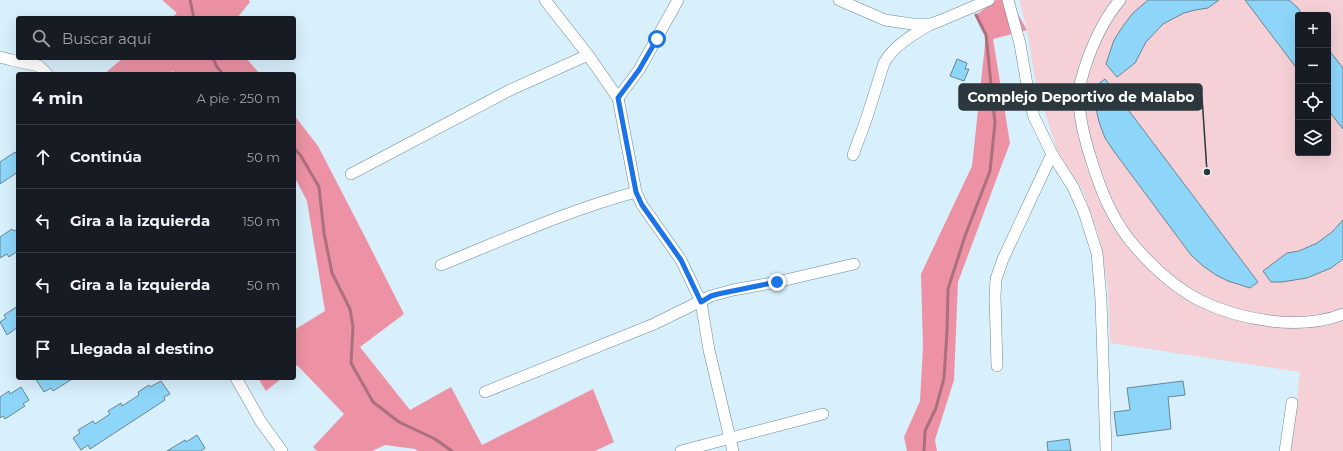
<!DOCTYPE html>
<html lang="es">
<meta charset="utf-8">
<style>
body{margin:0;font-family:Montserrat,sans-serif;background:#20242c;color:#f1f3f6}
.controls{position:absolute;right:12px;top:12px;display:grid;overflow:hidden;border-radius:4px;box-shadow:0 4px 16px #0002}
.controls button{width:36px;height:36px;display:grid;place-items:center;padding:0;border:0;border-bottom:1px solid #363941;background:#171b24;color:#f1f3f6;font:20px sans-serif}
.stop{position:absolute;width:12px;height:12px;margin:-9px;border:3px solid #1a73e8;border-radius:50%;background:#fff}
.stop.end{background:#1a73e8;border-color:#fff;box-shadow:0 1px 4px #0008}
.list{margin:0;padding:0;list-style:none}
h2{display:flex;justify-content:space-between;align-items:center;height:52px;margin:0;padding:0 16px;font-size:17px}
h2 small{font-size:13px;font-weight:400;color:#9ea1a6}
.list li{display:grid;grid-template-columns:26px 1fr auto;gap:12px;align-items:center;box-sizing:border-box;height:64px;padding:0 16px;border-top:1px solid #363941}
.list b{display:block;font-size:15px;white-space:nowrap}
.list em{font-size:13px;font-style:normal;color:#9ea1a6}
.icon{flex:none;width:22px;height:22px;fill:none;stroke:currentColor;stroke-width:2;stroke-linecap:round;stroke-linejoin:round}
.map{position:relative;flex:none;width:1343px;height:451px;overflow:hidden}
.search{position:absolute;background:#171b24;box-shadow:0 4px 16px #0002;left:16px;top:16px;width:280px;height:44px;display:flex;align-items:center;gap:10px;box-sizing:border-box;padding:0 14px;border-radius:4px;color:#9ea1a6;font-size:15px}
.panel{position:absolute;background:#171b24;box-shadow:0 4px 16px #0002;left:16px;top:72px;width:280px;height:308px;border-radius:4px}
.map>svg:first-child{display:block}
</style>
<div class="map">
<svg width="1343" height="451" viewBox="0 0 1343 451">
<rect width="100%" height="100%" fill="#d8f0fc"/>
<path fill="#f5d1d7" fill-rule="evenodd" d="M 1019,0 L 1343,0 L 1343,451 L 1291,451 L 1300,372 L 1110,343 L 1108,289 L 1100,240 L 1083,191 L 1057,150 L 1036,84 L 1027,30 ZM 1298,15 L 1328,15 L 1328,153 L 1298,153 Z"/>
<g fill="#ec92a4">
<polygon points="162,0 249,0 250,2 237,18 171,18 177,13"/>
<polygon points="996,0 1010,0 1027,30 993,39 1010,143 958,282 954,380 935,440 937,451 907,451 904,437 920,401 923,347 921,274 972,166 986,35 976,15"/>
<polygon points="123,58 246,58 260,74 176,74 173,71 169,74 104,74"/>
<polygon points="294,115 318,146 363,233 404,314 360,347 410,410 451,387 482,445 593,389 614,442 595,451 418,451 415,449 385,445 372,451 317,451 313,447 344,414 297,365 294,368 294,330 325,311 307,201 294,176"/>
<polygon points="258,378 282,378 266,391"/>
</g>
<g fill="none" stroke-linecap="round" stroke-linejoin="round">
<g stroke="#ab707e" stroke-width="3">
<polyline points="190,0 194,18"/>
<polyline points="213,58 217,67 223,74"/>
<polyline points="294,148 301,156 319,187 324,233 332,273 350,309 353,327 351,363 373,402 399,422 435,439 452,451"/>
<polyline points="924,451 925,431 936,408 944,378 947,331 948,289 965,236 990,171 995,123 986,35 976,15"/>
</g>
</g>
<g fill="#8dd6fa" stroke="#6a8492">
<polygon points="1148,0 1219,0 1208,8 1195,10 1184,13 1163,24 1146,42 1135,63 1117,77 1106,64 1114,40 1123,26 1133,13"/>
<polygon points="1245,0 1289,0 1297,7 1303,15 1298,15 1298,70"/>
<polygon points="1328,49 1343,68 1343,129 1328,110"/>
<polygon points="957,59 967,63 965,69 969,69 964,81 950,76"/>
<polygon points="1105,79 1258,282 1250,288 1228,281 1216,275 1203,266 1191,255 1113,150 1105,138 1099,122 1095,104 1094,87"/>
<polygon points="15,152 18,156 18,172 0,184 0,162"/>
<polygon points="1343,220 1343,259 1331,268 1307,278 1282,282 1271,282 1263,271 1287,253 1299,251 1317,243 1332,232"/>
<polygon points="12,229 14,231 18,229 18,251 9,257 7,254 0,258 0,237"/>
<polygon points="18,306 18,327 7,335 0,322 6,318 4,315"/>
<polygon points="35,378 74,378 53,391 51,388 44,392"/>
<polygon points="161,381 170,394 164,397 165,400 90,449 88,445 81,450 73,438 80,433 78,430 93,421 95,424 110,414 108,411 121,403 122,406 139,395 138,392 149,385 150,387"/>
<polygon points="1183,381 1185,395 1168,397 1171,429 1117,436 1114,412 1130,410 1127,388"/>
<polygon points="21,387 29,400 23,404 25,406 5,419 3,416 0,418 0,397 9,391 10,394"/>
<polygon points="197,435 205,448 201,451 167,451 185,440 186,442"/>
<polygon points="1069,439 1071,451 1048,451 1047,442"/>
</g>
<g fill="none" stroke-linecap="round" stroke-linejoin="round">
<defs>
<g id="minor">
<polyline points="545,0 588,55 618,98 636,192 642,205 681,260 701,302 709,350 733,451"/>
<polyline points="839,0 885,20 912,24 931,24 942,20 989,0"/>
<polyline points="1008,0 1020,44 1030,102 1034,117 1052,154 1073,187 1084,212 1097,253 1101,300 1106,451"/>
<path d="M 1120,0 C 1103,20 1092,45 1084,70 C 1083,75 1081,80 1080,84 C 1076,107 1084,137 1091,159 C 1101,192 1114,224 1138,250 C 1155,269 1176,288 1199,300 C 1239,320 1300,331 1343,314"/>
<polyline points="0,57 11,60 39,66 47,74"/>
<polyline points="618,98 639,70 678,0"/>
<path d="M 853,155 L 866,120 L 884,63 C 894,45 914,34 931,24"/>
<polyline points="351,174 508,91 588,55"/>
<path d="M 441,265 C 505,239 569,210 636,192"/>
<polyline points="997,366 995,296 996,279 1003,259 1052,154"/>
<polyline points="236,378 261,422 282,451"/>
<polyline points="485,392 654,324 711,296 733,290 777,282 854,264"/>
<polyline points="681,451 823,414"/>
<polyline points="1285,451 1292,403"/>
</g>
</defs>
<use href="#minor" stroke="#6d8896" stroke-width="12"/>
<use href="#minor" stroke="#fff" stroke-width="11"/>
</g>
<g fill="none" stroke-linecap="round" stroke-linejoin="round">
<polyline stroke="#1a73e8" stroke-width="5" points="657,39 639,70 618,98 636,192 642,205 681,260 701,302 711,296 718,294 777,282"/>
</g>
<path fill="none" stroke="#2c383e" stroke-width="1.5" d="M1207 172L1202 97"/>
<circle fill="#2c383e" stroke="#f4fafd" stroke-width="1.5" cx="1207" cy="172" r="4"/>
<rect fill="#2c383e" stroke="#2c383e" stroke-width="1.5" x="959" y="84" width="243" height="26" rx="4"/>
<g font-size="14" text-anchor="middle" font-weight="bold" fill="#fff">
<text x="1081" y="102">Complejo Deportivo de Malabo</text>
</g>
</svg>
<div class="controls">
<button>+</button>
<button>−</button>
<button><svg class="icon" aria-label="locate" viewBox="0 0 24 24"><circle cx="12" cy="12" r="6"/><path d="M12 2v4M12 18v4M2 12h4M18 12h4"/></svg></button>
<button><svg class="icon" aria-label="layers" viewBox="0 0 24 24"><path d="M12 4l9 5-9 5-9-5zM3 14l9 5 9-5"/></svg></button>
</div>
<div class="stop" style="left:657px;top:39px"></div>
<div class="stop end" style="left:777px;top:282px"></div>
<div class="search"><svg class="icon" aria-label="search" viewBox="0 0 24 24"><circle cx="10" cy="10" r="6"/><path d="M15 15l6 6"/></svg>Buscar aquí</div>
<section class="panel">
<h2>4 min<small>A pie · 250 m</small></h2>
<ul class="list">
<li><svg class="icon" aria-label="ahead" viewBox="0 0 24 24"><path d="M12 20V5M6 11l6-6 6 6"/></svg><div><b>Continúa</b></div><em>50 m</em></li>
<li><svg class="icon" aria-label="left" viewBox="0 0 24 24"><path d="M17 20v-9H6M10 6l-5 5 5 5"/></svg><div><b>Gira a la izquierda</b></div><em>150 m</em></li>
<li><svg class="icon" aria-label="left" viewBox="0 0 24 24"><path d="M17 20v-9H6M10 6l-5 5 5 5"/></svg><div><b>Gira a la izquierda</b></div><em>50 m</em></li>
<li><svg class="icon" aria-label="arrive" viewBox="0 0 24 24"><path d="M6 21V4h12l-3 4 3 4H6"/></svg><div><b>Llegada al destino</b></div></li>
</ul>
</section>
</div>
